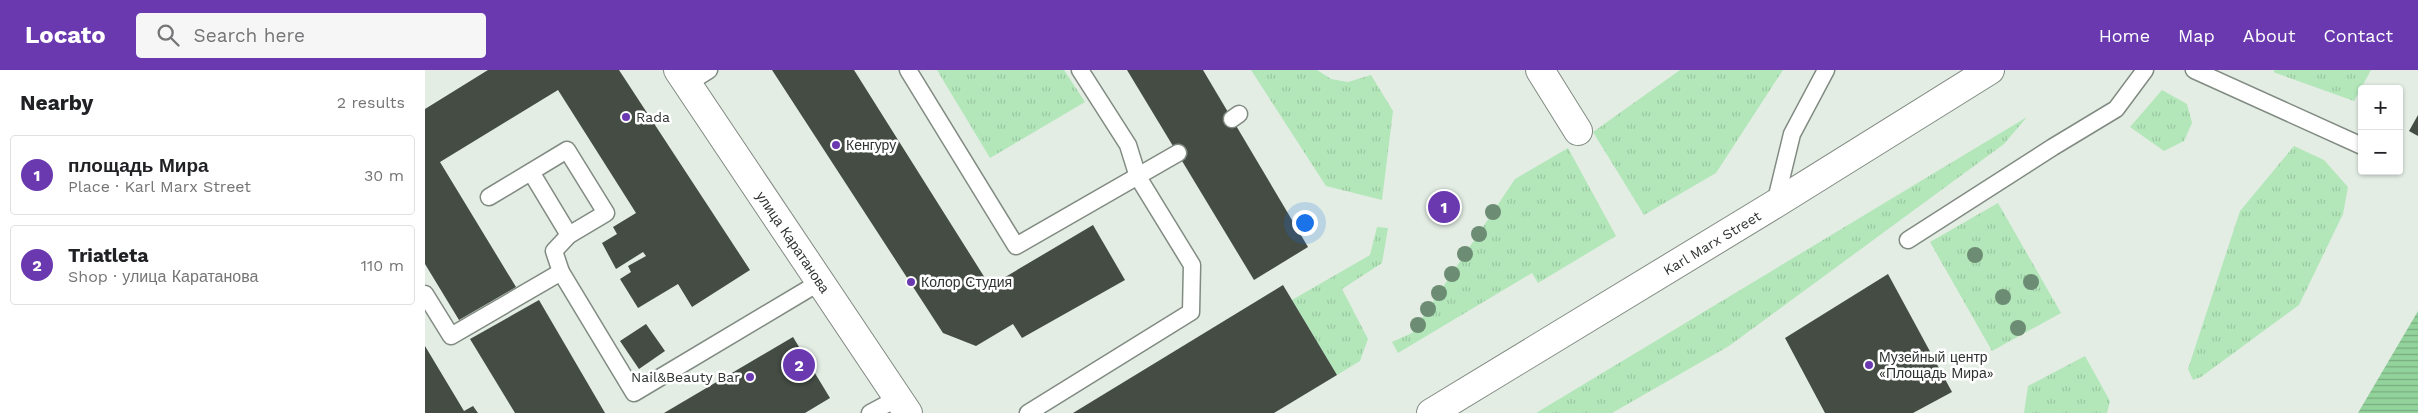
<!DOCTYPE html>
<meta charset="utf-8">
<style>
body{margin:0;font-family:"Work Sans",sans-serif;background:#f6f6f6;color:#202124}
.controls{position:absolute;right:15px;top:15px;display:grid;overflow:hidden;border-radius:5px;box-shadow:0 1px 4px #0004}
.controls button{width:45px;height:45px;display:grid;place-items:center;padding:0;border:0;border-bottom:1px solid #e0e0e0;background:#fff;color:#202124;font:25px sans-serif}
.you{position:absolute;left:879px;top:152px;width:18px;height:18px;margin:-12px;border:4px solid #fff;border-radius:50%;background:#1a73e8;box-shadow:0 0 0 8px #1a73e833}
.badge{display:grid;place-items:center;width:32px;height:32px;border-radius:50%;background:#6a39b0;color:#fff;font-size:16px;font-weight:700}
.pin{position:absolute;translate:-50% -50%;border:2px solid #fff;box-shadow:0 1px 5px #0006}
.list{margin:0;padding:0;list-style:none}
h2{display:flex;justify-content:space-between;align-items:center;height:65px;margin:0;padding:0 20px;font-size:21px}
h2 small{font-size:16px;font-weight:400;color:#757577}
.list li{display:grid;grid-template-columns:32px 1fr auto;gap:15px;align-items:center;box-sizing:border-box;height:80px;margin:0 10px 10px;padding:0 10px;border:1px solid #e0e0e0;border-radius:5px}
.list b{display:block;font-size:19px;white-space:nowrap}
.list p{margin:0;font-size:16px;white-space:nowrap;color:#757577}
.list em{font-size:16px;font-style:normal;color:#757577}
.icon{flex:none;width:28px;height:28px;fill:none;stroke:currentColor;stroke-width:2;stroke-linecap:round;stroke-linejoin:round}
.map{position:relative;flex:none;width:1993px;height:343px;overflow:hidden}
header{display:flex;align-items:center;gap:30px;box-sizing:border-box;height:70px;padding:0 25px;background:#6a39b0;color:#fff}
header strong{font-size:24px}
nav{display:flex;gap:28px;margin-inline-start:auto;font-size:18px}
.search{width:350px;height:45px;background:#f6f6f6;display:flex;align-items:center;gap:12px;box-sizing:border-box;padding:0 18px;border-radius:5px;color:#757577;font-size:19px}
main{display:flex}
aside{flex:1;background:#fff}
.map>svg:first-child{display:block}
</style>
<header>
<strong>Locato</strong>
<div class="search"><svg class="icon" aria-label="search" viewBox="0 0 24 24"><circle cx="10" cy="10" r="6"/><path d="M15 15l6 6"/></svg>Search here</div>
<nav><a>Home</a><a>Map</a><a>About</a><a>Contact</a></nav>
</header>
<main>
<aside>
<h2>Nearby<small>2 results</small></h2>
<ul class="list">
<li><span class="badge">1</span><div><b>площадь Мира</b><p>Place · Karl Marx Street</p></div><em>30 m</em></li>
<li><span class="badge">2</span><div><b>Triatleta</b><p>Shop · улица Каратанова</p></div><em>110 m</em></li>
</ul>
</aside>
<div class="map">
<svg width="1993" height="343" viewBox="0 0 1993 343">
<defs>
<pattern id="grass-tufts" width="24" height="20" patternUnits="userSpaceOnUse" patternTransform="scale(1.25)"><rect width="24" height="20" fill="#b3e7ba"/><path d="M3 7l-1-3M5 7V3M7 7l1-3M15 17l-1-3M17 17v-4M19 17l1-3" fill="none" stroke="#9ac7a0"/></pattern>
<pattern id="water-rules" width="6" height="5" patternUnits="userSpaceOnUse" patternTransform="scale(1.25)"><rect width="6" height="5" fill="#92d39b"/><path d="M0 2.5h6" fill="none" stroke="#78ac7f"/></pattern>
</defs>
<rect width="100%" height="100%" fill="#e3ede4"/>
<g fill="url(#grass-tufts)">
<polygon points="512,0 639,0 660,32 565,88"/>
<polygon points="826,0 892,0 906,9 923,12 946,5 968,41 957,130 901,116"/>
<polygon points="1255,0 1358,0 1291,103 1219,145 1168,62"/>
<polygon points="1850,0 1946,0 1929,31 1848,2"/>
<polygon points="1737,20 1762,34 1767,53 1759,71 1739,81 1705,57"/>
<polygon points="1602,47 1579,74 1304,276 1187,343 1111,343"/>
<polygon points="1869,76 1899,90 1923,117 1918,144 1874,235 1776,307 1768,310 1763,299 1815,141"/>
<polygon points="1143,78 1191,166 1113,213 1107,203 973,283 967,272 987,263 1090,109"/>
<polygon points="1573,133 1636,243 1567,281 1505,172"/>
<polygon points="952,157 963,158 957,193 917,219 943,269 935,291 912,305 867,230 945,185"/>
<polygon points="1660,286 1685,331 1682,343 1599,343 1603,316"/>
</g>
<polygon fill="url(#water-rules)" points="1993,241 1993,343 1933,343"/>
<g fill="#444c44">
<polygon points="63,0 194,0 325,200 267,237 253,214 213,238 195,209 206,202 203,196 221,186 218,182 191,199 177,173 192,164 188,157 211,143 133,20 15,92 91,217 34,250 0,194 0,39"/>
<polygon points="347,0 429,0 565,216 668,155 700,210 597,268 588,254 551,276 518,263"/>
<polygon points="702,0 778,0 883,177 829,210"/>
<polygon points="1993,45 1993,66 1984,61"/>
<polygon points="1463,204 1527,322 1488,343 1400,343 1360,268"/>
<polygon points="858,215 912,305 849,343 648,343"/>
<polygon points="114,230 180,343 90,343 45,269"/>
<polygon points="221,254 240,281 214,299 195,271"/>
<polygon points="368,267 405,328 380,343 239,343"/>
<polygon points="0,276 39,341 48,336 53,343 0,343"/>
</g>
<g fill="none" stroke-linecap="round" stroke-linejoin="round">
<defs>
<g id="lane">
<polyline points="483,0 591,176 753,83"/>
<polyline points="1769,0 1937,76"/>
<polyline points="262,14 284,0"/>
<polyline points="807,49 814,44"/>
<polyline points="106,102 144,165"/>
<polyline points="64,127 142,80 181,143 144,165 129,181 136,202 209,323 395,212"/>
<polyline points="1350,134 1367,64 1401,0"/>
<polyline points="1483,170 1628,77 1691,39 1720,0"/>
<polyline points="0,224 26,266 136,202"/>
<polyline points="445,343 473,328"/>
<polyline points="603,343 766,242 767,195 713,107 703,75 655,0"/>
</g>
<polyline id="street" points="1115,0 1153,61"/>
<polyline id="secondary" points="253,0 483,343"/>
<polyline id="primary" points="1006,343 1350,134 1565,0"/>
</defs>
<use href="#lane" stroke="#818b82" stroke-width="19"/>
<use href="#street" stroke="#818b82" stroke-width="30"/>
<use href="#secondary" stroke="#818b82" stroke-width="30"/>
<use href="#primary" stroke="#818b82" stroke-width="30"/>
<use href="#lane" stroke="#fff" stroke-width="16"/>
<use href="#street" stroke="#fff" stroke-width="28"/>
<use href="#secondary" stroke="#fff" stroke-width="28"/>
<use href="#primary" stroke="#fff" stroke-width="28"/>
</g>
<g fill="#6d8c74">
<circle cx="1068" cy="142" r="8"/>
<circle cx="1054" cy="164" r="8"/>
<circle cx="1040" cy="184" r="8"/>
<circle cx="1550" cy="185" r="8"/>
<circle cx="1027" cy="204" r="8"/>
<circle cx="1606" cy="212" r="8"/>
<circle cx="1014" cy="223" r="8"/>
<circle cx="1578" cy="227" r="8"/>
<circle cx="1003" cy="239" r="8"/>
<circle cx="993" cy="255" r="8"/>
<circle cx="1593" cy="258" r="8"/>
</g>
<g fill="#6a39b0" stroke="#fff" stroke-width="2">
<circle cx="201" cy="47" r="5"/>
<circle cx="411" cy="75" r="5"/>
<circle cx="486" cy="212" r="5"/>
<circle cx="1444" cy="295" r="5"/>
<circle cx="325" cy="307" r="5"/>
</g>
<g text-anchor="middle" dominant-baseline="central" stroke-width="5" stroke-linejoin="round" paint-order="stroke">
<g font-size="14" fill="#2f3330" stroke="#fff" text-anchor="start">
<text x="211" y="47">Rada</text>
<text x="421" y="75">Кенгуру</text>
<text x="496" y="212">Колор Студия</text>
<text x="1454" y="287">Музейный центр<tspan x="1454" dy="16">«Площадь Мира»</tspan></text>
<text x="315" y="307" text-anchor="end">Nail&amp;Beauty Bar</text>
</g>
<g font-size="14" fill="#2f3330" stroke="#fff">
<text transform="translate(368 172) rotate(56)">улица Каратанова</text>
<text transform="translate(1287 173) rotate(-31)">Karl Marx Street</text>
</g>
</g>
</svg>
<div class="controls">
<button>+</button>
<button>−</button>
</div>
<div class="you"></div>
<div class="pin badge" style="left:1019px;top:137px">1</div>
<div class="pin badge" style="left:374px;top:295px">2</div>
</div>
</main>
